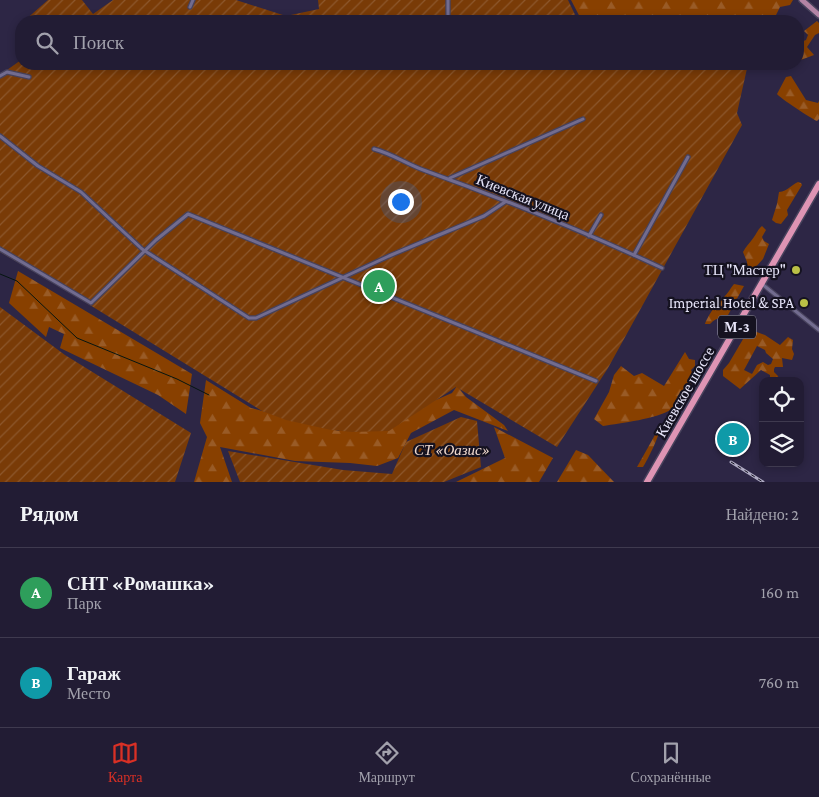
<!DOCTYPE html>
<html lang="ru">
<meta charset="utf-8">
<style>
body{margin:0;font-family:"Crimson Pro",serif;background:#2a253c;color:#f1f3f6}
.controls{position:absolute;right:15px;bottom:15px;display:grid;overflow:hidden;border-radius:10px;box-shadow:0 2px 8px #0003}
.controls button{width:45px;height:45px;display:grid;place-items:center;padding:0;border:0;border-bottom:1px solid #3f3a4f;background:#221c34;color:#f1f3f6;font:25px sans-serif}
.you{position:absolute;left:400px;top:201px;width:18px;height:18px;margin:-12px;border:4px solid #fff;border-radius:50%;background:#1a73e8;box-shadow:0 0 0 8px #1a73e833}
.badge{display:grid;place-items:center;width:32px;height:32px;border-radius:50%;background:#d93025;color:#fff;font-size:16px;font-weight:700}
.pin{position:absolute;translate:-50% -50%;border:2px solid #fff;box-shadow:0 1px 5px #0006}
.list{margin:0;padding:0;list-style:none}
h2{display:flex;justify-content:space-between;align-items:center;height:65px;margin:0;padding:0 20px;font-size:21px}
h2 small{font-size:16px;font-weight:400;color:#a2a1ac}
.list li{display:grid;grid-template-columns:32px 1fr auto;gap:15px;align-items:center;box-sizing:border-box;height:90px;padding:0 20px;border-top:1px solid #3f3a4f}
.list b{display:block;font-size:19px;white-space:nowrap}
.list p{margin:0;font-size:16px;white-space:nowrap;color:#a2a1ac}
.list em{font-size:16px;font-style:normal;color:#a2a1ac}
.icon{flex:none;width:28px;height:28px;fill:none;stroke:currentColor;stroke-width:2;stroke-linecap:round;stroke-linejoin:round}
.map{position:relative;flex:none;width:819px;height:482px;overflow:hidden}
.search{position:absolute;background:#221c34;box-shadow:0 2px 8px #0003;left:15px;right:15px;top:15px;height:55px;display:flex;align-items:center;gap:12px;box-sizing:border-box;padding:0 18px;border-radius:20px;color:#a2a1ac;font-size:19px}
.sheet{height:245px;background:#221c34}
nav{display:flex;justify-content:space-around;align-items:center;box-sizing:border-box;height:70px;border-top:1px solid #3f3a4f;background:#221c34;font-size:14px;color:#a2a1ac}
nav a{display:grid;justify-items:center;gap:2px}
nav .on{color:#d93025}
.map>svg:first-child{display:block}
</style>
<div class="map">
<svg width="819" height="482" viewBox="0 0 819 482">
<defs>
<pattern id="forest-firs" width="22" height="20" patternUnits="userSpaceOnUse" patternTransform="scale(1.25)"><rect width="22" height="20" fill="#884000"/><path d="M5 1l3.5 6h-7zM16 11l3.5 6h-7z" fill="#995b26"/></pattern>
<pattern id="garden-furrows" width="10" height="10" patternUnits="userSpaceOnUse" patternTransform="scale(1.25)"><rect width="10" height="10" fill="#793b07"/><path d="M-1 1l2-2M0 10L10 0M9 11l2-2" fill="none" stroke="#8c572c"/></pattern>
</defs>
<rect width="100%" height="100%" fill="#2d2645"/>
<g fill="url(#forest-firs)" fill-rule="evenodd">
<polygon points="571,0 793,0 790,5 780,7 773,21 582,21"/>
<path d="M 817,21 L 819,23 L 819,33 L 815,35 L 807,47 L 814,55 L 798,61 C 798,52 795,43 806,40 L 808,35 L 804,31 Z"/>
<path d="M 791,76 L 806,100 L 818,103 L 819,101 L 819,119 L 817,121 C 812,119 780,98 777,94 L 786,77 Z"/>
<path d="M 798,182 L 801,183 L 802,185 L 787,210 L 788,215 L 781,224 L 776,223 L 772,220 L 777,204 L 779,192 C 788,191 791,185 798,182 Z"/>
<path d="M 762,226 L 766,230 L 762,237 L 764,241 L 769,244 L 763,259 L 752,271 L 747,268 L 747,262 L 743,252 C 746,246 750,243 754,237 C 757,233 758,229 762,226 Z"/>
<polygon points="18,271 192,374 186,414 158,395 60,348 64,334 49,327 46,337 9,303"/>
<path d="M 734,284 L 744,286 L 728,315 L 725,319 C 718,317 715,319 710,324 L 705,324 C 706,320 715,305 718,302 C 720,301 723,300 724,297 C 728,293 730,289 734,284 Z"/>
<path d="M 749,329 L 765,335 L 780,345 L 788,337 L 793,340 L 792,349 L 794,354 L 792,360 L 782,358 L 783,367 L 775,367 L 774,369 L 774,372 L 778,376 L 779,381 L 770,381 L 770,375 L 761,370 L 740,389 L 723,376 L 723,370 L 729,363 ZM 757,346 L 765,350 L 766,353 L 773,359 L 771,364 L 768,365 L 763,362 L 757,365 L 752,374 L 744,370 Z"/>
<path d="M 685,352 L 689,359 L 695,360 L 695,366 L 691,370 L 693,375 L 690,379 L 692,385 C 688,393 680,404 672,409 C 657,419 621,423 603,426 L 594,419 L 609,392 L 614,375 L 621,366 L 634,376 L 642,373 L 664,386 Z"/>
<polygon points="206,380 251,408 339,431 352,420 364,431 452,393 457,386 466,397 504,425 508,431 454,410 411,433 398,458 377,466 350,463 295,461 220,447 232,482 194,482 207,437 200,423"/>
<path d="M 660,426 C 661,433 648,459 643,467 L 637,467 Z"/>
<polygon points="494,427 553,458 539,482 456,482 505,458"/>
<polygon points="576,450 588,455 614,482 557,482"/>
</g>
<g fill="url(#garden-furrows)">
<polygon points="48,0 82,0 93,14 113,0 236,0 286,16 319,9 318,0 568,0 578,21 24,21"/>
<polygon points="21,60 21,64 748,64 737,113 742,125 608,368 557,447 456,387 389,431 352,432 331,430 286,420 262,411 59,286 0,252 0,75"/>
<polygon points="0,307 65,355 191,433 175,482 0,482"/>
<polygon points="461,417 477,421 481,467 444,482 240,482 228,451 343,470 392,474 406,442"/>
</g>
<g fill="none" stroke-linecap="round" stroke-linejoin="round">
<polyline stroke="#061611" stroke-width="1" points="0,274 17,281 77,338 177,379 209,395"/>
<defs>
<g id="street">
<polyline points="448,0 448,21"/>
<polyline points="190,7 193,0"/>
<polyline points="0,76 7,72 29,77"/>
<polyline points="0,136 38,166 81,192 142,249 249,318 256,318 389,256 484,216 505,202"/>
<path d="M 374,149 C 393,154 408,165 426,171 C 506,200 585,232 662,268"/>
<polyline points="450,178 583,119"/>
<polyline points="589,236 601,215"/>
<polyline points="0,249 91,303 156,240 188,214 596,381"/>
<polyline points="634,255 688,157"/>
<polyline points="762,284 819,330"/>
</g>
<polyline id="primary" points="802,0 819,15"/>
<polyline id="highway" points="647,482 819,184"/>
</defs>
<use href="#street" stroke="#47425c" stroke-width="5.5"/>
<use href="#primary" stroke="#47425c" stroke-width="8"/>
<use href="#highway" stroke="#47425c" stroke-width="9"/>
<use href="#street" stroke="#726c8f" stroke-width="3"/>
<use href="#primary" stroke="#b384a5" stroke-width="5"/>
<use href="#highway" stroke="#de94b4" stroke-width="6"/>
<defs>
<polyline id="rail" points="731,462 763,482"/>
</defs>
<use href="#rail" stroke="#afabc3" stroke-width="3"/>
<use href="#rail" stroke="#151220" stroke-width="1" stroke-dasharray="4" stroke-linecap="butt"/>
</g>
<g fill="#bac046" stroke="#151220" stroke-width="2">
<circle cx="796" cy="270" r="5"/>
<circle cx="804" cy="303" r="5"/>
</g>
<g text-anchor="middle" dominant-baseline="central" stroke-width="4.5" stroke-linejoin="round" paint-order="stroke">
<rect fill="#151220" stroke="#a8a6b8" stroke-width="1" x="718" y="315.5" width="38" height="23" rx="4"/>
<g font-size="14" font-weight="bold" fill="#e7e5f9">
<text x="737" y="327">М-3</text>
</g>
<g font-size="15" fill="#e7e5f9" stroke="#151220">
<text transform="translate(523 197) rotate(22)">Киевская улица</text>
<text transform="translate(685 392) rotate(-60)">Киевское шоссе</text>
</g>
<g font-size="15" fill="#e7e5f9" stroke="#151220" text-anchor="end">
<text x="786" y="270">ТЦ "Мастер"</text>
<text x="794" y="303">Imperial Hotel &amp; SPA</text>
</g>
<g font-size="15" font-style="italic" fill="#f0dace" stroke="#151220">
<text x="452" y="450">СТ «Оазис»</text>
</g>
</g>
</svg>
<div class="controls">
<button><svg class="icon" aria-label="locate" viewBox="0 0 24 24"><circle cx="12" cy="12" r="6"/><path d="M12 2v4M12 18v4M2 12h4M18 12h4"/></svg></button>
<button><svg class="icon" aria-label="layers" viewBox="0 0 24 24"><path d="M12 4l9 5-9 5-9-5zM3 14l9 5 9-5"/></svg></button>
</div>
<div class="you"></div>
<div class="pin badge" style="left:379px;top:286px;background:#2e9e5b">A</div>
<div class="pin badge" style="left:733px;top:439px;background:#0f9aa8">B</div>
<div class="search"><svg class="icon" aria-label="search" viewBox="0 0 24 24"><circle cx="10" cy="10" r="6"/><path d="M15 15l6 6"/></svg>Поиск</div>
</div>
<section class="sheet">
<h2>Рядом<small>Найдено: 2</small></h2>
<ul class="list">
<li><span class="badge" style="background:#2e9e5b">A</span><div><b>СНТ «Ромашка»</b><p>Парк</p></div><em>160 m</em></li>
<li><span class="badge" style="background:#0f9aa8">B</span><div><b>Гараж</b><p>Место</p></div><em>760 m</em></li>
</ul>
</section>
<nav>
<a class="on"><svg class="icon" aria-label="map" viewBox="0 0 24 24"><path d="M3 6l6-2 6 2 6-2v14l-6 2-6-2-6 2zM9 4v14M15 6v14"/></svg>Карта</a>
<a><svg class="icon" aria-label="directions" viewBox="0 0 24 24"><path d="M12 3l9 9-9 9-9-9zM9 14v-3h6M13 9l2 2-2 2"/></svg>Маршрут</a>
<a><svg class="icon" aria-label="saved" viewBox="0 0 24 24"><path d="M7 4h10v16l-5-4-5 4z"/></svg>Сохранённые</a>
</nav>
